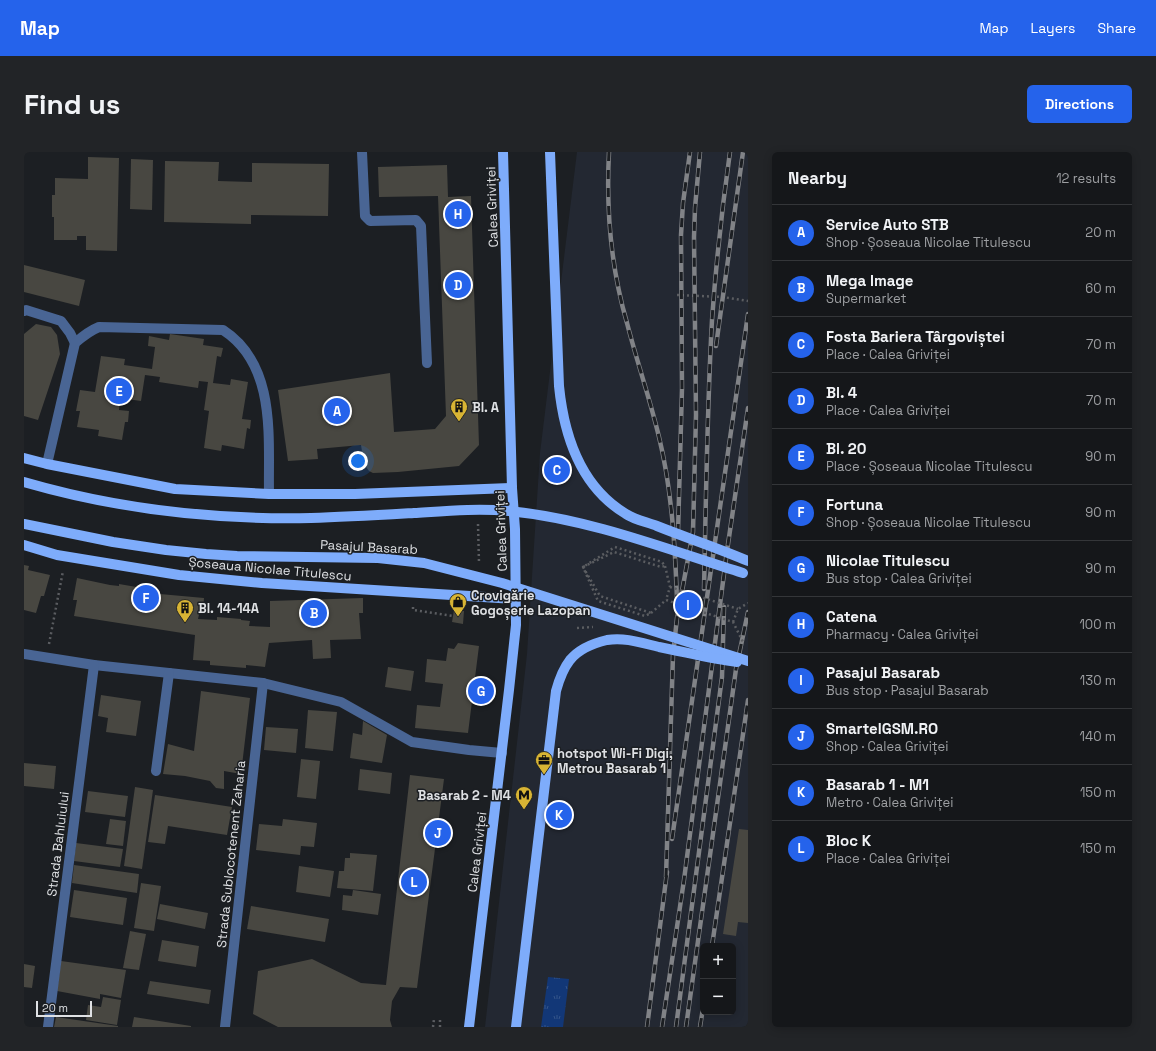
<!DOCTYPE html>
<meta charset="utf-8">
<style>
body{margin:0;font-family:"Space Grotesk",sans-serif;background:#222427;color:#f1f3f6}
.controls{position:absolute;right:12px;bottom:12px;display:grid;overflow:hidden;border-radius:6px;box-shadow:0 2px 10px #0003}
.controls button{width:36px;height:36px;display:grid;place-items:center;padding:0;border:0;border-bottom:1px solid #343639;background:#15171a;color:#f1f3f6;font:20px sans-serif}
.scale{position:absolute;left:12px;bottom:10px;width:56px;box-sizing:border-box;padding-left:4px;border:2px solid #dfe1e4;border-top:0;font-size:11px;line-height:14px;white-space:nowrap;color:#dfe1e4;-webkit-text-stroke:3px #1c1f23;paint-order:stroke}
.you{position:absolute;left:334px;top:309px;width:14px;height:14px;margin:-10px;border:3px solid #fff;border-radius:50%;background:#1a73e8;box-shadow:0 0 0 6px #1a73e833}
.badge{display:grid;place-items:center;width:26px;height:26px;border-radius:50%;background:#2563eb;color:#fff;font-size:13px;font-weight:700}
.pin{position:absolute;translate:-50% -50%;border:2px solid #fff;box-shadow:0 1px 4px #0006}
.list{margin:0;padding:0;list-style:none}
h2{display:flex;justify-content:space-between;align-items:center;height:52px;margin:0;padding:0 16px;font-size:17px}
h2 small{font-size:13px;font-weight:400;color:#9d9fa2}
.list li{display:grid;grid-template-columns:26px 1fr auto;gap:12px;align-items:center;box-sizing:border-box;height:56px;padding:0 16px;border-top:1px solid #343639}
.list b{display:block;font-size:15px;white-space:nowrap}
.list p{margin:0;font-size:13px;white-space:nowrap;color:#9d9fa2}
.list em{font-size:13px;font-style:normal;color:#9d9fa2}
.map{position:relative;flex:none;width:724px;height:875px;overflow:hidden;border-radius:6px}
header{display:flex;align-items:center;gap:24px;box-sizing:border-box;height:56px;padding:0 20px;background:#2563eb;color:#fff}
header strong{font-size:19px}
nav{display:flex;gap:22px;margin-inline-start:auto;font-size:14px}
.intro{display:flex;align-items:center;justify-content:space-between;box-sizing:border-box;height:96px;padding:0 24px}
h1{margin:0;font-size:28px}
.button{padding:10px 18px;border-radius:6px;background:#2563eb;color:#fff;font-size:14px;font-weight:700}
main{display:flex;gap:24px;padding:0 24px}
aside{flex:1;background:#15171a;border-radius:6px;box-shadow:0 2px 10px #0003}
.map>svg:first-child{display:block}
</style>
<header>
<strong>Map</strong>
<nav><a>Map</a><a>Layers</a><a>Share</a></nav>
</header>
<div class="intro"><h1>Find us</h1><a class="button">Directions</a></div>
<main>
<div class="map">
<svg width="724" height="875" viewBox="0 0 724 875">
<defs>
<pattern id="grass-tufts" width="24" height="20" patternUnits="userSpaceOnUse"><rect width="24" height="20" fill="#123777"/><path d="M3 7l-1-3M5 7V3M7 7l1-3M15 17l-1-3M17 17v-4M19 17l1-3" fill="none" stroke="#34548a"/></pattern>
</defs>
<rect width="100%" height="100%" fill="#1c1f23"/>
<path fill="#232832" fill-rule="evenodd" d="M 553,0 L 724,0 L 724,875 L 461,875 L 503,502 L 516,301 ZM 679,794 L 709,794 L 709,860 L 679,860 Z"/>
<polygon fill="url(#grass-tufts)" points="524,825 545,827 539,875 517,875"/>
<g fill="#484741">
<polygon points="64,5 95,6 93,99 62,98 62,84 53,84 53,88 30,88 30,65 28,65 28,43 31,43 31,26 64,27"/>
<polygon points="107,7 129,8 128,58 106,57"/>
<polygon points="141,9 195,10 194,29 228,30 228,11 305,12 304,64 227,63 227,72 140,70"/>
<polygon points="423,13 424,45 447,44 455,293 435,314 374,320 349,321 345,319 340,312 337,293 293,297 294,307 264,309 254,238 366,221 370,280 411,277 422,264 414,44 355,45 354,15"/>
<polygon points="0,113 61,128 55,154 0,140"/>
<polygon points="12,172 27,175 33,183 36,202 14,268 0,264 0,182"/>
<polygon points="146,182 180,187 179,193 199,196 197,205 193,204 189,231 206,233 207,227 224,230 218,267 227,268 226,277 223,276 220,297 198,293 197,299 180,296 185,259 180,258 184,230 175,229 174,236 135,230 136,225 121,223 117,249 96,246 95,258 105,259 104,270 101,270 98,288 74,284 75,278 53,275 56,259 52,259 56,238 71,240 77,204 101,207 100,213 128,217 131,195 124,194 125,184 145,188"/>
<polygon points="0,413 5,414 4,418 26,423 20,444 17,444 12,461 0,458"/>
<polygon points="53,426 86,433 95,434 95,432 136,439 136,442 180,446 179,459 176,458 174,467 193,468 193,465 217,467 217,468 226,469 225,474 246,475 246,449 339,446 339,461 335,461 337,487 306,488 307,506 289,507 288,488 245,491 241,515 222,513 222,516 186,513 186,509 169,508 171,483 50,464 53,448 49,448"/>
<polygon points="430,458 440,459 439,472 428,470"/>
<polygon points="434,491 455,494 444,581 391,576 393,553 416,555 419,532 401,530 403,507 422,509 424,496 430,497"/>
<polygon points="364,515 390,519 387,539 361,535"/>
<polygon points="177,539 226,546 217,622 200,619 200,637 192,636 186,629 161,624 139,622 144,592 170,599"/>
<polygon points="77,543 117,549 112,584 82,580 84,566 74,564"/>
<polygon points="284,558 313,560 309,599 281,596"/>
<polygon points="339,569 363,583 358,611 326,606 329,581 338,583"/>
<polygon points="242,575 274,577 272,601 240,598"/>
<polygon points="277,607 296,609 292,647 273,645"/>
<polygon points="0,611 32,614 30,637 0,634"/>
<polygon points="336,617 368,621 366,642 334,638"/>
<polygon points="386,623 420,627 393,836 376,835 368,849 366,868 368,875 254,875 229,862 234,819 288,807 337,831 362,833"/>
<polygon points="111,635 129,638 118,717 100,714"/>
<polygon points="64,639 104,644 101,665 61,660"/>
<polygon points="131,643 208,655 203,683 144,674 141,692 124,690"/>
<polygon points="86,667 102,669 99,694 82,692"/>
<polygon points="259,667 293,671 290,695 277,694 276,703 232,698 235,672 258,674"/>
<polygon points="715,677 724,678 724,771 714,770 712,784 699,782"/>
<polygon points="52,691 99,697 96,715 50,709"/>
<polygon points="326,701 353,703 349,739 313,736 315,719 320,719 321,706 326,706"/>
<polygon points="50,713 115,722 113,741 48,731"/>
<polygon points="275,714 310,719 306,745 272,740"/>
<polygon points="117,731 137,734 130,779 110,776"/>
<polygon points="50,738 103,746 99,773 46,765"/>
<polygon points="329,738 357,742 354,763 318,758 319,743 328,744"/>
<polygon points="136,752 184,761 181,777 133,767"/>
<polygon points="227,754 305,767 301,790 223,777"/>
<polygon points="106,779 122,782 115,818 99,816"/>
<polygon points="138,788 175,794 172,815 134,809"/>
<polygon points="37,809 102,818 97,846 76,842 76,847 33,839"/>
<polygon points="0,812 11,814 8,836 0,835"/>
<polygon points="126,829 187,838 185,852 123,842"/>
<polygon points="79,845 97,848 93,873 62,868 64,853 77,855"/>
<polygon points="32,865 94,874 94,875 30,875"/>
<polygon points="110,865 167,874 167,875 108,875"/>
</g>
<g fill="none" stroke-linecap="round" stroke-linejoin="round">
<g stroke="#5b5d61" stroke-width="2.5" stroke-dasharray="2 3" stroke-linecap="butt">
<polyline points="653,143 699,145 724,149"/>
<polyline points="454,372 455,411"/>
<polygon points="591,395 638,410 641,414 637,415 590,400 559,415"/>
<polyline points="641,414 646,435 642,448"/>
<polygon points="559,415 576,444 627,461 621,464 574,449"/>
<polyline points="667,444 668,442"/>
<polyline points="389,455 389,458 429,464"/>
<polyline points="709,470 714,457 724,451"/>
<polyline points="553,476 569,475"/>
<polyline points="25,492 39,419"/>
<polyline points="409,875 410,867"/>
<polyline points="416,875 416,868"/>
</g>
<g stroke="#496594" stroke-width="10">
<polyline points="338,0 341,64 346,69 392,68 397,74 403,211"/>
<polyline points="0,159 2,158 37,169 46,181 51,191"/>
<path d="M 23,312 L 51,191 C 59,184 65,179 75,175 L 199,178 C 253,213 244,286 245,342"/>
<polyline points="0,502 70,513 239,531 317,550 388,590 445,598 478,601"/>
<polyline points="132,619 145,521"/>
</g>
<g stroke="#496594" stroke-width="10">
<polyline points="24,875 70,513"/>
<polyline points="201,875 239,531"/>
</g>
<g stroke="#7eacfb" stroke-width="10">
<polyline points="0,306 23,312 151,337 245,342 331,342 488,336"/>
<polyline points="0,393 33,403 155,423 238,431 492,447"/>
<polyline points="445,875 485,538 492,473 491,377 488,336 479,0"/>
</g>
<defs>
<g id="rail">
<path d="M 585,0 C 582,57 587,116 603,171 C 613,210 626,247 635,285 C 648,338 651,394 653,448"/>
<polyline points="692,194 719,0"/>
<polyline points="654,381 658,236 657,83 659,51 666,0"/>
<path d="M 680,437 C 682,347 683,258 688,168 C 692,112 698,56 706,0"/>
<polyline points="648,687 724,162"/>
<polyline points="642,725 649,503 653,466 669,380 672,263 670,85 671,56 676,0"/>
<polyline points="688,794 724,548"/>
<polyline points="623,875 643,720"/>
<polyline points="638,875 660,728 703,399 724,256"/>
<polyline points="652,875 698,525 700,455"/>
<polyline points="662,875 712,517 724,460"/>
<polyline points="676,875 679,856"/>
</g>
</defs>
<use href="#rail" stroke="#818387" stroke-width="4.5"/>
<use href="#rail" stroke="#1c1f23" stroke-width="3" stroke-dasharray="9" stroke-linecap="butt"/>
<g stroke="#5b5d61" stroke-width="2.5" stroke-dasharray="2 3" stroke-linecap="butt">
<polyline points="646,435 714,457"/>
<polyline points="627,461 642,448 709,470 720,492"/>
</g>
<g stroke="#7eacfb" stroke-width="10">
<path d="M 526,0 L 535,234 C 540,284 557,335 602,362 C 611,368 623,370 633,374 C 663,386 694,396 724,409"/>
<path d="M 0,330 C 93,357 190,368 287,366 C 321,365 355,363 390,361 C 421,359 453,356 485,359 C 566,367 642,397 719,421"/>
<polyline points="0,372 89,390 142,398 182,402 213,404 354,406 400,411 478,431 724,509"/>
<path d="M 492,875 L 532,539 C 535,528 539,517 546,508 C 555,497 570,491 583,488 C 601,485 618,491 635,495 C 661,500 687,507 713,510"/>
</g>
</g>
<defs>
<symbol id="building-pin" viewBox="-11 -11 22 30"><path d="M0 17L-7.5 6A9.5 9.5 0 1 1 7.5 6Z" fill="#d8b434" stroke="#1c1f23"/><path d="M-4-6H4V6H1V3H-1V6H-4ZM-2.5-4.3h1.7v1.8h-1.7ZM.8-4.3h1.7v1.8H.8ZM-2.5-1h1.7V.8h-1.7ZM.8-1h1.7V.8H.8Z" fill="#111"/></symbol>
<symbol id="shop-pin" viewBox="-11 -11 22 30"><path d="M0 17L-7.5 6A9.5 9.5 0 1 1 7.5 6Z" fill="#d8b434" stroke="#1c1f23"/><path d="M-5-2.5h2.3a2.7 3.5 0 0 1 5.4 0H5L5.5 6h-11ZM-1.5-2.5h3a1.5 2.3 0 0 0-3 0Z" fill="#111"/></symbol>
<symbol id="office-pin" viewBox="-11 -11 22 30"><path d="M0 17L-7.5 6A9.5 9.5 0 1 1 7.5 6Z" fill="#d8b434" stroke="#1c1f23"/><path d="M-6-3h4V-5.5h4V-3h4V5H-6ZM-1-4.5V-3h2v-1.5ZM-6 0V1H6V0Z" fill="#111"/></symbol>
<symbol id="metro-pin" viewBox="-11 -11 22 30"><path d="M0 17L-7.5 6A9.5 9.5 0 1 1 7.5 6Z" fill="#d8b434" stroke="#1c1f23"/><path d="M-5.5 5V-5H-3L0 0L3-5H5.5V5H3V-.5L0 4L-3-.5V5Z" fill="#111"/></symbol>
</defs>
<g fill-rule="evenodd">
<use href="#building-pin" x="425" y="245" width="20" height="27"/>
<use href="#shop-pin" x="424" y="440" width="20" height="27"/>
<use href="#building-pin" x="151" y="446" width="20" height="27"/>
<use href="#office-pin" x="510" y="598" width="20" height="27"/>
<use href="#metro-pin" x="490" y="633" width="20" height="27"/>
</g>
<g text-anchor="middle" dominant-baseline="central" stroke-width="3" stroke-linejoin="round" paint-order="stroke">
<g font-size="13" fill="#dfe1e4" stroke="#1c1f23">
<text transform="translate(468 55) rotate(-92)">Calea Griviței</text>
<text transform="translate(477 379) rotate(-92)">Calea Griviței</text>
<text transform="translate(345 395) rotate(3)">Pasajul Basarab</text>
<text transform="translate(246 417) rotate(5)">Șoseaua Nicolae Titulescu</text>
<text transform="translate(34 692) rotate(-83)">Strada Bahluiului</text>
<text transform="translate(453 700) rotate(-83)">Calea Griviței</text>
<text transform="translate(207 702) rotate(-84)">Strada Sublocotenent Zaharia</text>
</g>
<g font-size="13" font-weight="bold" fill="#dfe1e4" stroke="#1c1f23" text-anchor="start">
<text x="448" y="255">Bl. A</text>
<text x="447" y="443">Crovigărie<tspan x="447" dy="15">Gogoșerie Lazopan</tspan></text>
<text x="174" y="456">Bl. 14-14A</text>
<text x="533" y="601">hotspot Wi-Fi Digi,<tspan x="533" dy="15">Metrou Basarab 1</tspan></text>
<text x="487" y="643" text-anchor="end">Basarab 2 - M4</text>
</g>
</g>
</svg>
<div class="controls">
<button>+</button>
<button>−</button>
</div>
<div class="scale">20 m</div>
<div class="you"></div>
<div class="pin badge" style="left:313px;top:259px">A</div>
<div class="pin badge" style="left:290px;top:461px">B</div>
<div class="pin badge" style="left:533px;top:318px">C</div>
<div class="pin badge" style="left:434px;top:133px">D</div>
<div class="pin badge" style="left:95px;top:239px">E</div>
<div class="pin badge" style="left:122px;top:446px">F</div>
<div class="pin badge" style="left:457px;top:539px">G</div>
<div class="pin badge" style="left:434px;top:62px">H</div>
<div class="pin badge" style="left:664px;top:453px">I</div>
<div class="pin badge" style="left:414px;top:681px">J</div>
<div class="pin badge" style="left:535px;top:663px">K</div>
<div class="pin badge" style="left:390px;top:730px">L</div>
</div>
<aside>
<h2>Nearby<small>12 results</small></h2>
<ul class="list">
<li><span class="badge">A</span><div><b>Service Auto STB</b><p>Shop · Șoseaua Nicolae Titulescu</p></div><em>20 m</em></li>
<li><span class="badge">B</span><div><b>Mega Image</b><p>Supermarket</p></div><em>60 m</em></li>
<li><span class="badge">C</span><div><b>Fosta Bariera Târgoviștei</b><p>Place · Calea Griviței</p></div><em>70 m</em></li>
<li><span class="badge">D</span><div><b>Bl. 4</b><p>Place · Calea Griviței</p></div><em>70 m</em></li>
<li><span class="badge">E</span><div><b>Bl. 20</b><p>Place · Șoseaua Nicolae Titulescu</p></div><em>90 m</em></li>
<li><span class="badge">F</span><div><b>Fortuna</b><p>Shop · Șoseaua Nicolae Titulescu</p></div><em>90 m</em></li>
<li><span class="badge">G</span><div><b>Nicolae Titulescu</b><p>Bus stop · Calea Griviței</p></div><em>90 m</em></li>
<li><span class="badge">H</span><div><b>Catena</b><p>Pharmacy · Calea Griviței</p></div><em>100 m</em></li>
<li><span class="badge">I</span><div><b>Pasajul Basarab</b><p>Bus stop · Pasajul Basarab</p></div><em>130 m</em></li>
<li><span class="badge">J</span><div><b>SmartelGSM.RO</b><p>Shop · Calea Griviței</p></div><em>140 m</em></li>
<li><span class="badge">K</span><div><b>Basarab 1 - M1</b><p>Metro · Calea Griviței</p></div><em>150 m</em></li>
<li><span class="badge">L</span><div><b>Bloc K</b><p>Place · Calea Griviței</p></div><em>150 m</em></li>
</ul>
</aside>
</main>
